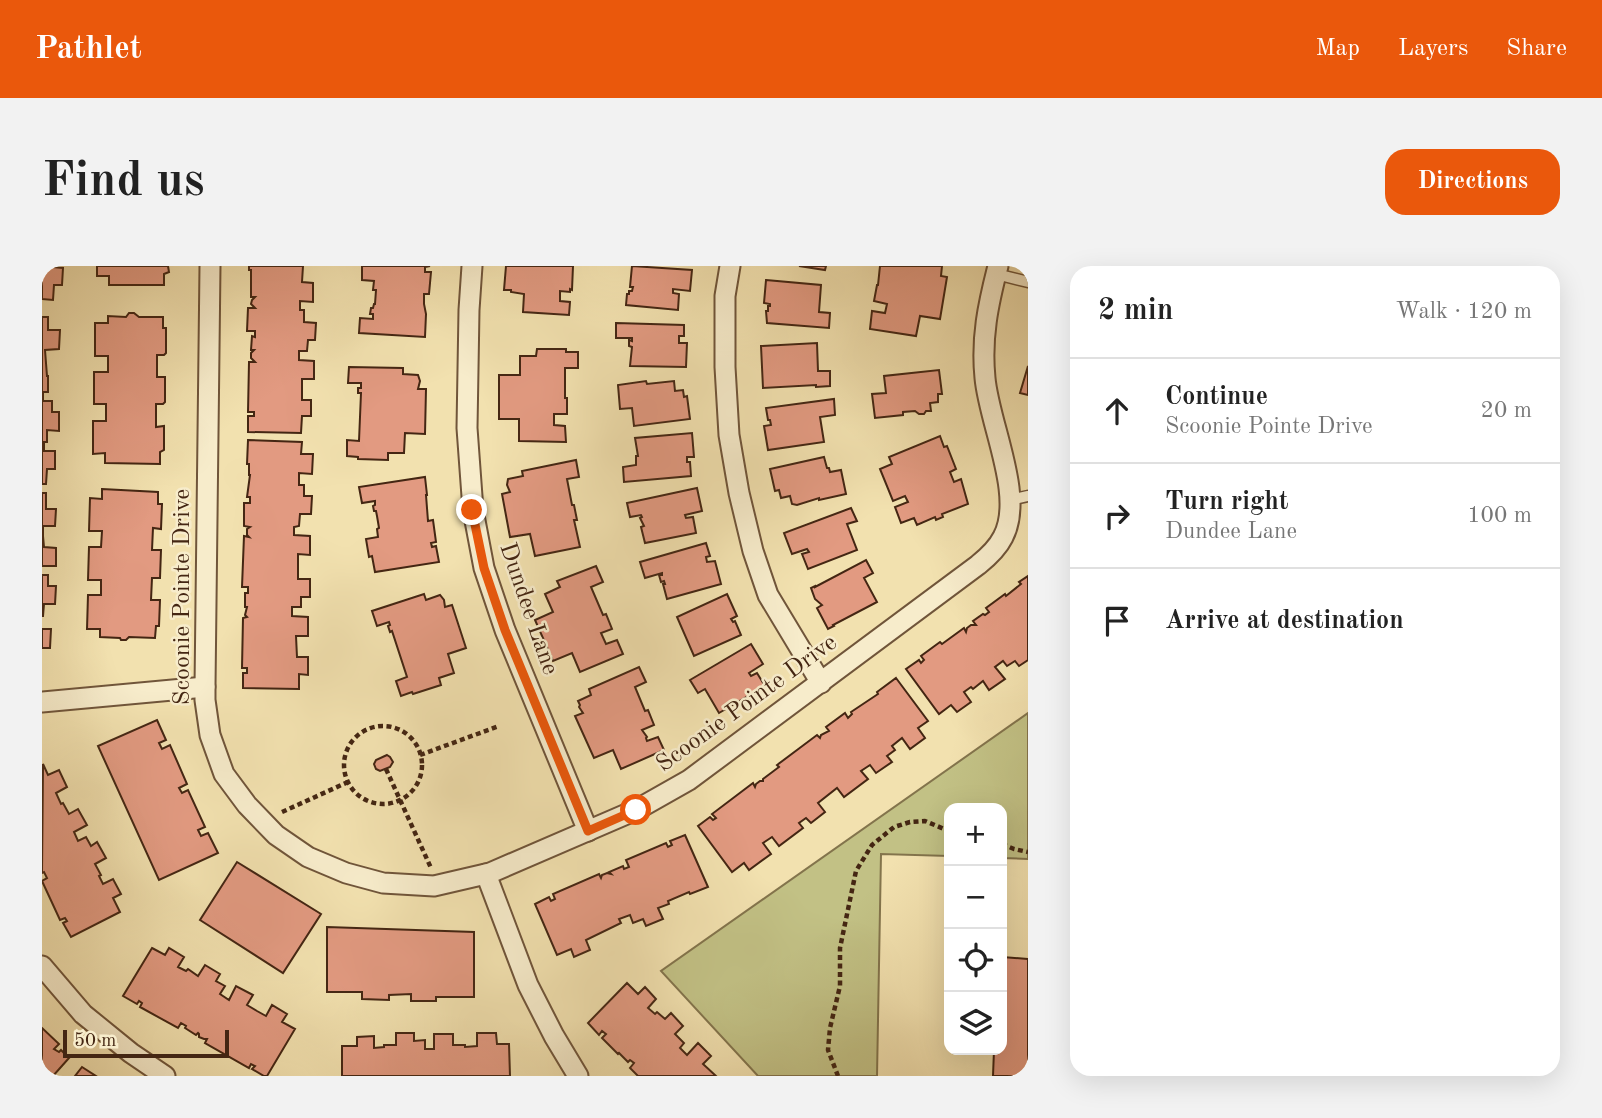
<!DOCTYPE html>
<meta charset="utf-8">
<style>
body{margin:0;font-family:"Old Standard TT",serif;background:#f2f2f2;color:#222}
.controls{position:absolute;right:21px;bottom:21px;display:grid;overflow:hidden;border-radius:14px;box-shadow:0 7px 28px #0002}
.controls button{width:63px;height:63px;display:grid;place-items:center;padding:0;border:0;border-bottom:2px solid #e0e0e0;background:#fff;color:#222;font:35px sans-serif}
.scale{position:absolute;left:21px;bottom:18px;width:166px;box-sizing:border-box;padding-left:7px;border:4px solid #442613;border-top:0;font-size:19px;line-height:24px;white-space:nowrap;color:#442613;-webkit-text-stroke:5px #f7eccb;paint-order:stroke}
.stop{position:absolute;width:21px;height:21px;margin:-16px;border:5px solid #ea580c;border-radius:50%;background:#fff}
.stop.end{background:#ea580c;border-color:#fff;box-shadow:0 2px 7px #0008}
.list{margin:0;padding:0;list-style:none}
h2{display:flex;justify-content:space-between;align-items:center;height:91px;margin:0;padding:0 28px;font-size:30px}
h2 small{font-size:23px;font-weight:400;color:#767676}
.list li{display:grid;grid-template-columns:46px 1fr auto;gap:21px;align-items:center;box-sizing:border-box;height:105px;padding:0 28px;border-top:2px solid #e0e0e0}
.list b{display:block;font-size:26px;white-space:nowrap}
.list p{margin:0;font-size:23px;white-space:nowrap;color:#767676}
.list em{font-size:23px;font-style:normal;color:#767676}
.icon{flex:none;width:38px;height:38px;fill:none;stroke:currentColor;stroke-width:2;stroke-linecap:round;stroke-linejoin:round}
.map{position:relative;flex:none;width:986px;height:810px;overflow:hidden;border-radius:21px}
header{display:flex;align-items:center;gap:42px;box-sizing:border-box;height:98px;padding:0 35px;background:#ea580c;color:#fff}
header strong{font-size:33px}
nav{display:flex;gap:38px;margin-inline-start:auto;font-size:24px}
.intro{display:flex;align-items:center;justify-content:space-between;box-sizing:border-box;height:168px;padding:0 42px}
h1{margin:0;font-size:49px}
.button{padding:18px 32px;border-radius:21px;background:#ea580c;color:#fff;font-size:24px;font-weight:700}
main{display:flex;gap:42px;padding:0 42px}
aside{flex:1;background:#fff;border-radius:21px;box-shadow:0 7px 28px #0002}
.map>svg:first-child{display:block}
</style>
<header>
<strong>Pathlet</strong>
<nav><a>Map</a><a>Layers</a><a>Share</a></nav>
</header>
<div class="intro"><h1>Find us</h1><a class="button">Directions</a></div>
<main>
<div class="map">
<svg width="986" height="810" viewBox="0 0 986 810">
<rect width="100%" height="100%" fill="#f2e1af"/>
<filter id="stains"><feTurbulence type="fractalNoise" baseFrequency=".00286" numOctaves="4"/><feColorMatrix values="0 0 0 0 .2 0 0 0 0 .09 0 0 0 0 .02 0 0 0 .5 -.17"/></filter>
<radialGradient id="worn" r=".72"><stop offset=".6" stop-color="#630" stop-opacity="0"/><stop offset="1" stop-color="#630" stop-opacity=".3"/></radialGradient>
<polygon fill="#c2c185" stroke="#83744c" stroke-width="2" points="986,447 986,593 960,592 960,542 907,542 907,590 839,588 835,810 716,810 619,705"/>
<g fill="#e29a81" stroke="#442613" stroke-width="2">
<polygon points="0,0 21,2 20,19 12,19 11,34 0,33"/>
<polygon points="55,0 126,0 127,6 122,8 122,19 67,19 67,10 55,10"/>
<polygon points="207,0 261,0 260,16 271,17 271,36 258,35 258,44 262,44 262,56 274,57 273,74 266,74 265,85 257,85 257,94 272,95 272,113 260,113 260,134 269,134 269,150 260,150 259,167 206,166 206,150 212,150 212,146 206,146 207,96 213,96 209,92 209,87 212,84 209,84 210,70 213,71 213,65 205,65 206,42 213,42 209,38 210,34 213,31 209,31 209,4 207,4"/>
<polygon points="320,0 388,0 383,1 383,6 389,6 387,28 382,28 382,38 384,48 383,71 317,67 318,52 331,53 331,48 328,48 329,42 331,42 332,38 333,38 334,24 331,24 332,15 320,14"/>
<polygon points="464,0 531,0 530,24 528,23 528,26 518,25 518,35 528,36 527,49 481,46 482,28 469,26 469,24 462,24"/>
<polygon points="590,0 650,4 648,25 631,23 631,27 637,28 636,44 584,39 585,28 587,28 587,25 590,25 591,21 588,21"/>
<polygon points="757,0 784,0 783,4"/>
<polygon points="838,0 900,0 899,10 905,11 898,53 878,50 874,70 828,63 830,45 843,47 845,38 832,35 835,19 836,19"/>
<polygon points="724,14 779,19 777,46 788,47 787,62 725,57 724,45 726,45 726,40 728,40 728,38 722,37"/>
<polygon points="87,47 92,47 97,51 121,51 121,62 124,62 124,87 122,89 115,89 115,111 123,111 123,136 121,138 114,138 114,161 122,160 122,184 118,186 118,198 63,197 63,187 51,188 51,155 64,155 64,138 52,138 52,106 66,106 66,90 53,90 53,57 66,57 66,50 84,51"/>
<polygon points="0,51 6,51 6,64 18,64 17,83 3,84 5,110 6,110 6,126 1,126 1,135 10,135 10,146 17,146 17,165 5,164 5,176 2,176 2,185 13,185 13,203 5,203 4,218 0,218"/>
<polygon points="574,57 642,59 642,70 637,70 637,77 645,77 644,101 588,100 590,81 587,80 587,74 590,75 590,72 574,72"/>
<polygon points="775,77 776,105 788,105 788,120 774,121 774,119 721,122 719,80"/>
<polygon points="495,83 524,83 524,86 536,86 536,102 523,102 523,132 525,132 525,148 512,148 512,159 523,160 524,176 477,175 477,153 457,153 457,109 478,109 478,90 494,90"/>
<polygon points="986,100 986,129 978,127"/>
<polygon points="307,101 361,102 361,108 376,109 378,115 376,123 384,123 383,168 363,167 362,187 346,187 346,194 316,193 316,191 305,190 305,174 317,175 319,127 316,127 316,122 319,122 319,117 306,117"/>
<polygon points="897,104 900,128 896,128 896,136 888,137 889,145 884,145 882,148 877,148 873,145 861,146 861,149 833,152 830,128 844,127 842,110"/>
<polygon points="604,115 605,118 632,115 633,125 641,124 642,131 645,130 648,153 592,160 590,142 578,143 576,119"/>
<polygon points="792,133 793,149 778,151 782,176 726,184 722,160 729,159 728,154 726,154 724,142"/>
<polygon points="650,167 652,191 645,191 645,196 648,196 649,210 582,216 581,201 594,199 594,190 596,190 593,172"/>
<polygon points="898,170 902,181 905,180 914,203 908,206 912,216 919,213 926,238 900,248 901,251 894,254 893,251 875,259 872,252 859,257 853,241 866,236 863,230 851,235 838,203 850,198 847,191"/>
<polygon points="206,174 260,176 259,188 271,188 270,208 257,207 257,219 262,219 262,230 270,230 269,248 258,248 257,260 252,261 252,269 268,270 268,289 256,288 256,313 268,313 268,331 259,331 259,341 250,341 250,350 266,351 266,370 254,370 255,391 266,391 266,409 257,408 257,423 201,422 201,407 205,407 205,402 200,402 201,352 205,351 203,349 205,341 203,341 203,327 206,327 206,321 200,321 202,270 207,271 205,269 205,263 208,261 202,260 202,237 208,237 208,231 205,231 208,209 207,209 207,198 205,198"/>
<polygon points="782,191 785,202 787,202 788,206 799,204 804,228 777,234 777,232 755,239 750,238 748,230 739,232 737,224 733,225 728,203"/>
<polygon points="534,194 537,211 525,213 530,239 532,239 535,254 532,254 538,281 493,290 488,268 468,271 460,228 468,226 465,219 466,213 481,210 480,205"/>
<polygon points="383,211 385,229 384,229 386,255 391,254 394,276 389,277 390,281 394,280 397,296 333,306 330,290 327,291 324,273 336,271 335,263 337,262 335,250 334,245 332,245 331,240 333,239 333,235 320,237 317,221"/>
<polygon points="655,222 660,245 643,249 644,252 651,251 654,267 603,277 599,261 602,260 598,252 600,251 599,249 588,251 585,237"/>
<polygon points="60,223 116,226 116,238 120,238 119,263 111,262 110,284 119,284 118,312 110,312 109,334 118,334 117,360 114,360 113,372 87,371 84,374 79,374 78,372 58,371 58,363 45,363 46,329 59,329 59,314 46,314 47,281 59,281 60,265 47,265 48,232 60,233"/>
<polygon points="0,227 4,227 4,243 14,243 13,260 1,260 1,270 2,281 14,282 14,300 0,300"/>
<polygon points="809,242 815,255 805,258 815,284 766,303 760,288 767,286 765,283 750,288 742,267"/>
<polygon points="664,277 668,290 664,291 665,296 673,295 679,318 625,333 621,318 623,318 622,315 619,316 617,309 620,309 620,307 603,312 598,296"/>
<polygon points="824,294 831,307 822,312 835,336 791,359 792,360 786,363 775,342 780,339 773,333 769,322 773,320 773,321"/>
<polygon points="554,300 561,316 549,321 561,349 564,348 570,363 559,367 564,378 575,374 581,388 538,406 530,387 511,395 493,354 511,346 503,328 518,321 515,315"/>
<polygon points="0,309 6,309 6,320 14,320 13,338 2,338 1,350 0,350"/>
<polygon points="986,310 986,394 977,400 973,395 965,400 961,395 953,401 963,413 947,424 941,415 931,423 929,421 922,426 929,436 915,446 909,439 897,448 864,403 877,394 879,397 882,394 879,390 898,376 900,378 922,362 924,366 925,362 929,359 934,359 931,355 941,348 943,349 947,346 944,342 963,328 964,330 979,318 977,316"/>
<polygon points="382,328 384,334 398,329 402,334 403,341 410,339 424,382 406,388 412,407 397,412 399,419 371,428 370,426 359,430 354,415 365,411 350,365 348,366 346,360 348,359 347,356 335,360 330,345"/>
<polygon points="685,328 695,350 689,353 691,356 693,355 699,369 652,390 635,351"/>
<polygon points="0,363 9,363 8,382 0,382"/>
<polygon points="709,378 721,398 707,407 709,410 715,407 723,420 677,447 663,423 656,427 648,414"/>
<polygon points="597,401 604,416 593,421 603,445 606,444 612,459 600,464 605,471 604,472 605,475 616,471 622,484 579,503 571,484 552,492 533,450 541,447 537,441 538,439 536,435 549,429 547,423"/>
<polygon points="854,412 886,455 876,462 883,472 868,483 860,472 850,480 853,484 845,490 850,496 834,507 828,499 819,505 826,513 802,531 795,522 776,537 783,546 769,557 764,552 757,557 761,562 737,580 730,571 721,577 729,588 707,604 702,597 690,606 656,560 668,551 671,554 674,552 670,548 711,517 713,521 714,518 718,515 721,515 721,513 737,501 735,499 775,469 778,472 779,469 787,465 784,461 803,447 806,452 810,448 809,446 836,428 835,426"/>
<polygon points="115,454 124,474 117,477 120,483 128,479 145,518 137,522 140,527 146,524 163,561 156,564 159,570 166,567 176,587 117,614 56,480"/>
<polygon points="345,489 348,491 351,496 348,501 338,505 334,503 332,498 334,494"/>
<polygon points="1,498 6,509 17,504 25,521 14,527 19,538 21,537 27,548 36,543 45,559 32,566 36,575 44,571 49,580 55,576 64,592 53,598 59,609 57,610 61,618 71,613 79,628 71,632 78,646 29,671 21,657 25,655 23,652 18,654 0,615 5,612 2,606 0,607"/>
<polygon points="643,569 666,621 648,628 647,626 626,635 627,638 616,642 621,653 604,660 601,653 591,657 588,649 577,653 579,657 544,674 548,684 532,691 529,683 515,689 493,638 507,631 509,635 513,633 511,628 557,608 559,612 560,609 565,607 569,608 567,606 581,600 582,603 587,601 584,594 624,577 626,581 630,579 628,575"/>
<polygon points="195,596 279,648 241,707 158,654"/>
<polygon points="285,661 432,666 432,731 394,731 394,735 369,735 369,728 347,729 347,734 320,733 320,726 285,726"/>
<polygon points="110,682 123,689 127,682 142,691 136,701 144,705 146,703 156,710 163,699 178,708 174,715 183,720 178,728 187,734 194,720 211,729 205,739 215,745 224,750 230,739 245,748 240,756 253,763 225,810 222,810 210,803 213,800 209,798 207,802 163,777 165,773 162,773 157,771 157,768 156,767 154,769 143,762 144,760 139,757 136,762 98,741 100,737 97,735 95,738 81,730"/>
<polygon points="960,691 986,693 986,810 951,810 952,784 960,784"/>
<polygon points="585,717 596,728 603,721 614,733 606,742 613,748 615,746 623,753 629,747 641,760 633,768 642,777 638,782 645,789 656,777 669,790 661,798 674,810 596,810 588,802 592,797 588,794 586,796 577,787 576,788 560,772 564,768 560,765 557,769 546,757"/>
<polygon points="0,762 17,778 12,783 17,786 19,784 27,792 11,810 0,810"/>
<polygon points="354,767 372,767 372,775 383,774 383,783 392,783 392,768 411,768 411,779 423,779 423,781 435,780 435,767 454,767 455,778 467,778 468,810 300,810 300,780 315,780 315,771 332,770 332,782 342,781 342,779 354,779"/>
<polygon points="40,801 54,810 33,810"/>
</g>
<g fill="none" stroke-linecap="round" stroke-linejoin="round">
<defs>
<g id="lane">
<polyline points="954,8 986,16"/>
<polyline points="968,234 986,230"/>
</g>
<g id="street">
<path d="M 168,0 L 163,421 L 163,434 L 168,469 L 182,508 L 205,539 L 234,569 L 266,591 L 304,607 L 341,617 L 392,620 L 448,607 L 594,544 L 647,514 L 936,299 C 946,291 955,283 961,271 C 983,230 947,158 943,112 C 939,72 946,39 956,0"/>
<polyline points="430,0 427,44 425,162 431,244 442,302 463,364 546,565"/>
<polyline points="688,0 683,30 683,101 687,169 697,227 711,285 726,329 779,417"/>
<polyline points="0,436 163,421"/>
<polyline points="444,608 486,719 512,770 536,810"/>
<polyline points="0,700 41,748 89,787 123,810"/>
</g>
</defs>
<use href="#lane" stroke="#70553a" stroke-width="13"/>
<use href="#street" stroke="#70553a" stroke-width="23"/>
<g stroke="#442613" stroke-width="4.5" stroke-dasharray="5 3.5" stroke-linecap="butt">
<circle cx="341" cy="499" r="39"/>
<polyline points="378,489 457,460"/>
<polyline points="344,503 389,602"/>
<polyline points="240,546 306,516"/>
<polyline points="960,578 972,583 986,586"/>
<polyline points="796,810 786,784 788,762 798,720 798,682 814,605 830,579 852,561 868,556 883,555 907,565"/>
</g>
<use href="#lane" stroke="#f7eccb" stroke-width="10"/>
<use href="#street" stroke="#f7eccb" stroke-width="19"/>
</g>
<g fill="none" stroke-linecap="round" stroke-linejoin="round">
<polyline stroke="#ea580c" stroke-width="9" points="430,244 442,302 463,364 546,565 594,544"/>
</g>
<g text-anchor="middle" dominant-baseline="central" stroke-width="5" stroke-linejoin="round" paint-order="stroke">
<g font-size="24" fill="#442613" stroke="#f7eccb">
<text transform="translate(141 331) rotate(-90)">Scoonie Pointe Drive</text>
<text transform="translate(486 343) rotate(71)">Dundee Lane</text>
<text transform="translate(705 438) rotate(-36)">Scoonie Pointe Drive</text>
</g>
</g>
<rect width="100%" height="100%" filter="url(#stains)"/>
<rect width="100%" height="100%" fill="url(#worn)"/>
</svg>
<div class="controls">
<button>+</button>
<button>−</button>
<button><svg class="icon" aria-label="locate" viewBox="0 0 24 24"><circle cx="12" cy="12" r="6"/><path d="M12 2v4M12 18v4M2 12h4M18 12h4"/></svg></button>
<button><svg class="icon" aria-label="layers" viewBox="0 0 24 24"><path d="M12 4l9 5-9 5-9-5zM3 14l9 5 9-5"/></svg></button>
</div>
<div class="scale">50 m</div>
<div class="stop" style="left:594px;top:544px"></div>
<div class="stop end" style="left:430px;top:244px"></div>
</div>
<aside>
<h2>2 min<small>Walk · 120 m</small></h2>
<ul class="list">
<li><svg class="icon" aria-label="ahead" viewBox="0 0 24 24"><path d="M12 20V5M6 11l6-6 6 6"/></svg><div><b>Continue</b><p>Scoonie Pointe Drive</p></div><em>20 m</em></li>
<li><svg class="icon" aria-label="right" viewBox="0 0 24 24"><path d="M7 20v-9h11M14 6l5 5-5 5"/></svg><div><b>Turn right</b><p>Dundee Lane</p></div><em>100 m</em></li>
<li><svg class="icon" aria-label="arrive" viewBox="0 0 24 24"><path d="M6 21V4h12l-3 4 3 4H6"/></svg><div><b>Arrive at destination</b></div></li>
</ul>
</aside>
</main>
